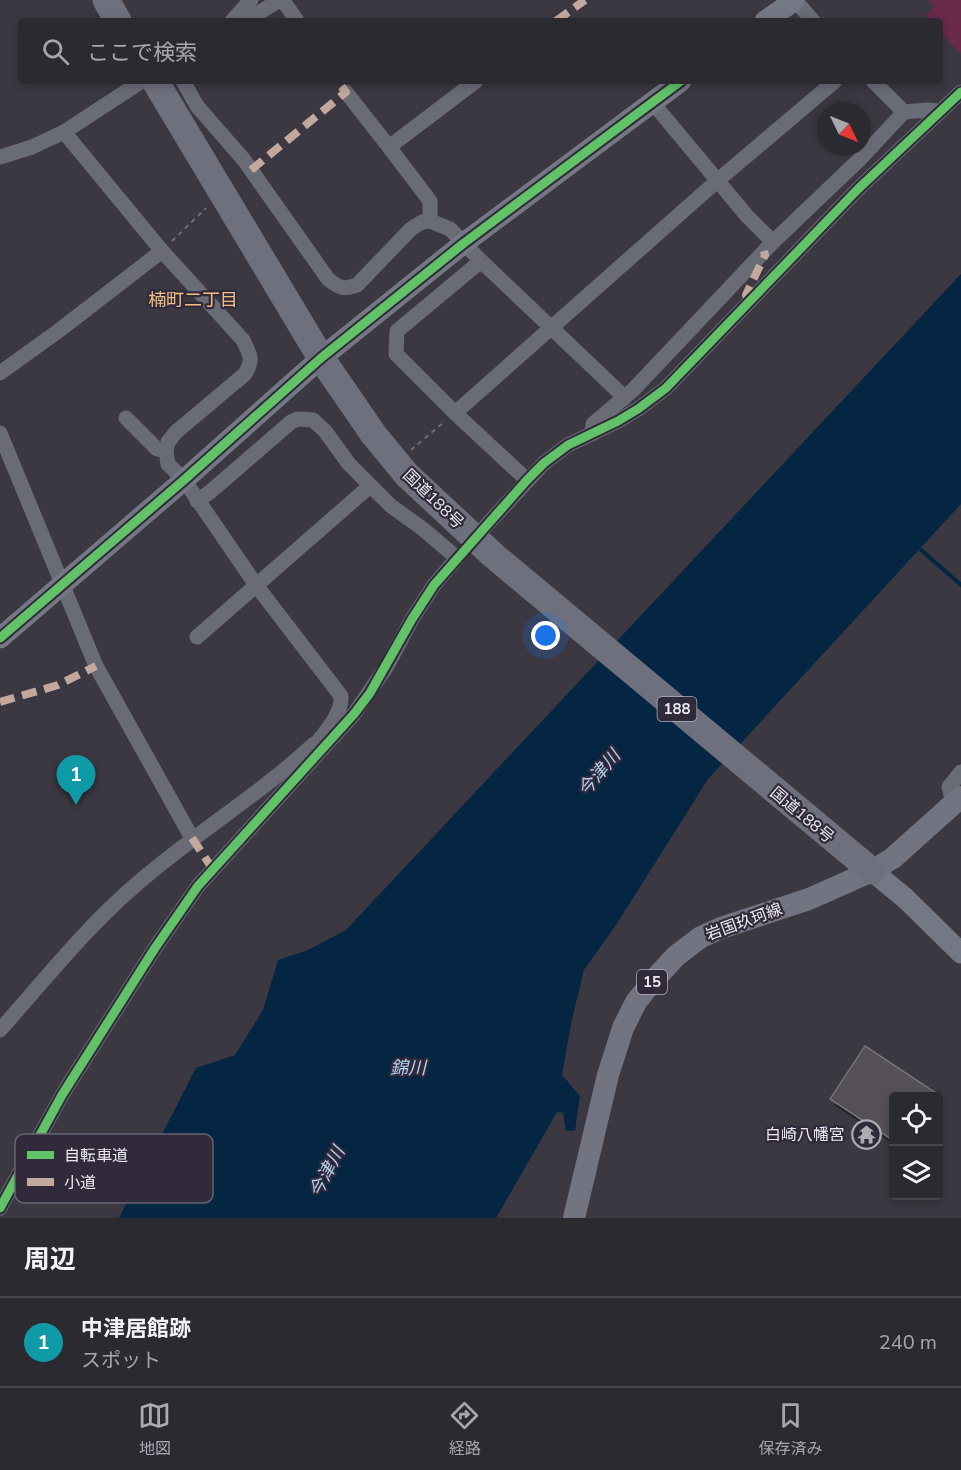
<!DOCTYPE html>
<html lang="ja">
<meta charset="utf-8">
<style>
body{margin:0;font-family:"Nunito Sans","Noto Sans JP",sans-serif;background:#38363d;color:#f1f3f6}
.controls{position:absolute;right:18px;bottom:18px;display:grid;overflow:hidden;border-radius:6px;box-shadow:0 3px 9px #0003}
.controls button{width:54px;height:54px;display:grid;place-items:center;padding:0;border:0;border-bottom:2px solid #48464d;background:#2c2a31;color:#f1f3f6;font:30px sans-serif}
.compass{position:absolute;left:817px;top:102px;width:54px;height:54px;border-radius:50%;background:#2c2a31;box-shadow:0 3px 9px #0003;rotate:133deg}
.you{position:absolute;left:546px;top:636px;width:21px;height:21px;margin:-15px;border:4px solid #fff;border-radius:50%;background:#1a73e8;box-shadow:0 0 0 9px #1a73e833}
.badge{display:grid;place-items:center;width:39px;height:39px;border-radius:50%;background:#aeabb5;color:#fff;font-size:20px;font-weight:700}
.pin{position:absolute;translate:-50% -50px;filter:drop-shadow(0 2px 3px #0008)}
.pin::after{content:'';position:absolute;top:32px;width:21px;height:18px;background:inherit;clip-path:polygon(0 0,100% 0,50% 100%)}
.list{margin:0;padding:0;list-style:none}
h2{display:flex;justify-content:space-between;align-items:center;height:78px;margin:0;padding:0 24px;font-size:26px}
h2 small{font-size:20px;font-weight:400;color:#a6a7ab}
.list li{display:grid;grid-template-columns:39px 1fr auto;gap:18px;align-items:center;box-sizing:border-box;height:90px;padding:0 24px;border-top:2px solid #48464d}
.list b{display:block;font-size:22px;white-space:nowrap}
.list p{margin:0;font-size:20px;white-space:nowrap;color:#a6a7ab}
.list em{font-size:20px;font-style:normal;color:#a6a7ab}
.icon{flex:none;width:33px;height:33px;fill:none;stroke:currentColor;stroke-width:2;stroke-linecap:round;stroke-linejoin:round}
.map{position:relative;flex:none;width:961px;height:1218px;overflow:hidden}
.search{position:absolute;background:#2c2a31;box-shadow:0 3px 9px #0003;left:18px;right:18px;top:18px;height:66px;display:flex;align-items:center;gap:15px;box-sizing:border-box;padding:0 21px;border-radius:6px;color:#a6a7ab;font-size:22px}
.sheet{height:168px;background:#2c2a31}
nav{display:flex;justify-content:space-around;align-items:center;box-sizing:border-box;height:84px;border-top:2px solid #48464d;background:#2c2a31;font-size:16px;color:#a6a7ab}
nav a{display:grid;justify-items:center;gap:3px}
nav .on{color:#aeabb5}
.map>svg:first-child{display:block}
</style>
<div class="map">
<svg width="961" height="1218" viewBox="0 0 961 1218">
<defs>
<filter id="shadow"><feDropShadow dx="5.5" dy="5.5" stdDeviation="0" flood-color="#0009"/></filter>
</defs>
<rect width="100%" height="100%" fill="#3b3841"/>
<polygon fill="#6a284b" points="929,0 961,0 961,54 940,31 940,21 931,21 926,15 935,6"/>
<polygon fill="#052642" points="961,274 961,504 708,779 618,922 584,970 572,1019 562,1075 580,1096 575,1130 566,1131 563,1113 557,1112 496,1218 119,1218 196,1068 235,1055 263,1010 278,960 308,950 346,930"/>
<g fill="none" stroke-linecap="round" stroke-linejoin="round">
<polyline stroke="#052642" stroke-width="4" points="920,549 961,585"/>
</g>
<polygon fill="#545057" stroke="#757177" stroke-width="1.5" filter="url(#shadow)" points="865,1046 936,1093 934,1096 894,1096 894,1141 830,1099"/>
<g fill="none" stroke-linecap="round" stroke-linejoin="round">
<g stroke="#6e6e77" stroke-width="2" stroke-dasharray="4.5 4.5" stroke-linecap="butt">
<polyline points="172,241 206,208"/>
<polyline points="411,450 444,422"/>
</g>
<g stroke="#696b77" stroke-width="15">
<polyline points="795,0 813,21"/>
<polyline points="232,21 251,0"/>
<polyline points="246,21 278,1 284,2 297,21"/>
<path d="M 183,81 L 197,106 L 244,160 L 328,279 C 339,288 344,290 357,285 L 411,229 L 422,222 L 430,221 L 450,229 L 481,261 L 619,392 L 623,399"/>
<polyline points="873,81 904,112 927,110 940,111"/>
<polyline points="346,92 389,147"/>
<polyline points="652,102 747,216 773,242"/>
<path d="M 64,132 L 162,251 L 243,340 C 250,355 254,359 245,374 L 176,432 L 168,442 L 166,451"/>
<polyline points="0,157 32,147 64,132 139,83"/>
<polyline points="430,221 430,201 389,147 476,81"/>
<polyline points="481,261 397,331 396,354 455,413 527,480"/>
<polyline points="0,373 57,332 162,251"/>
<polyline points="455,413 717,181 835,81"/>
<path d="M 126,418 L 157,449 L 166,451 L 168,464 L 184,480 L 256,585 L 341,696 C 342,712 329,728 319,740"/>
<polyline points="0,433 96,666 192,838"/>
<polyline points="592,434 593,424 633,390 773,242 861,158 904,112"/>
<polyline points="483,529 544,463 568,445 618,421 638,409 666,388 858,189 961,92"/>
<polyline points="197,637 370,486"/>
<polyline points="953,803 949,787 961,772"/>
<path d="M 0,1030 C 43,982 83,931 131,889 C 189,837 257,797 314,744"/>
<polyline points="0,1208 62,1095 155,948 198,886 354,714 387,666 412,619 434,585 457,558 423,529 391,506 349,464 325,431 313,420 298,419 291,422 210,492 197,501"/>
</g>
<g stroke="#747784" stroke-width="21">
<polyline points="765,21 794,1"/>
<polyline points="0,638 184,480 321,358 464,243 681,81"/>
<polyline points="872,871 905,898 961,953"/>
</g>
<polyline stroke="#737482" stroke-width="22" points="574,1218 608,1075 623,1028 636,1002 652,982 676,956 701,937 721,928 809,899 872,871 893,858 961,797"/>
<g stroke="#6f707d" stroke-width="27">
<polyline points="106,0 118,21"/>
<polyline points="155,81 321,358 374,435 407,475 494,556 872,871"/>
</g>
<g stroke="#c3a89e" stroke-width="8" stroke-dasharray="15 8" stroke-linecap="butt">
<polyline points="556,21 585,0"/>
<polyline points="251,170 346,92 337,81"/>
<polyline points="748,300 746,295 765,255 764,251"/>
<polyline points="0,702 58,685 96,666"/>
<polyline points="192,838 212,868"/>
</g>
<defs>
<g id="cycleway">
<polyline points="0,638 184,480 321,358 464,243 681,81"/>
<polyline points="0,1208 62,1095 155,948 198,886 354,714 370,693 412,619 434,585 527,480 544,463 568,445 618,421 638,409 666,388 858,189 961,92"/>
</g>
</defs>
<use href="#cycleway" stroke="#302a3a" stroke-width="13"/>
<use href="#cycleway" stroke="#61c268" stroke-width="9"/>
</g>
<defs>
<symbol id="temple-ring" viewBox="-11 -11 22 22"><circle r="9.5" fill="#302a3a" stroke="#aeabb5" stroke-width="1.5"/><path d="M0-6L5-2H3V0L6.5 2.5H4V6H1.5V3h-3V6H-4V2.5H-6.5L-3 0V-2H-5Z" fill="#aeabb5"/></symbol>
</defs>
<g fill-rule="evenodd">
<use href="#temple-ring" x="850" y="1118" width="33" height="33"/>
</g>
<g text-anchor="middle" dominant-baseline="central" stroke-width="4.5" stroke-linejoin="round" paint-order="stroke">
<g fill="#302a3a" stroke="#b4b0bc" stroke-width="1.5">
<rect x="657.5" y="697" width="39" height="24" rx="4.5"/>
<rect x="637" y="970" width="30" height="24" rx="4.5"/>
</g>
<g font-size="15" font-weight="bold" fill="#ece9f3">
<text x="677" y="709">188</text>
<text x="652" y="982">15</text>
</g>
<g font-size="16" fill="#ece9f3" stroke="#302a3a">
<text transform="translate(433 499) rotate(44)">国道188号</text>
<text transform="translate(802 815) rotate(40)">国道188号</text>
<text transform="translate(744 922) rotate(-20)">岩国玖珂線</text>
</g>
<g font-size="16" fill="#ece9f3" stroke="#302a3a" text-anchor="end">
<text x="845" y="1135">白崎八幡宮</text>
</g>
<g font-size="18" fill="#f3bf80" stroke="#302a3a">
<text x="193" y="300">楠町二丁目</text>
</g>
<g font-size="18" font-style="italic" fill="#b2d3f4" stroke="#302a3a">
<text transform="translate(599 773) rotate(-50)">今津川</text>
<text x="408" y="1068">錦川</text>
<text transform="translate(327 1172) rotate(-62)">今津川</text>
</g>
</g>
<rect x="15" y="1134" width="198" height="69" rx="9" fill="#302a3a" stroke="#686372" stroke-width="1.5"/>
<rect x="27" y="1151" width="27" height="8" fill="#61c268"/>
<rect x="27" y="1178" width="27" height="8" fill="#c3a89e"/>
<g font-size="16" fill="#ece9f3">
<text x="64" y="1161">自転車道</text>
<text x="64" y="1188">小道</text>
</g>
</svg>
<div class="controls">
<button><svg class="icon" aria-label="locate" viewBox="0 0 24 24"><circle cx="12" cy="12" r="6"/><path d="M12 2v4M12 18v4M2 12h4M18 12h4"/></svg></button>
<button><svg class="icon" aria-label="layers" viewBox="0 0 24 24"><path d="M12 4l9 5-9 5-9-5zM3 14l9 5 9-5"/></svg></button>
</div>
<svg class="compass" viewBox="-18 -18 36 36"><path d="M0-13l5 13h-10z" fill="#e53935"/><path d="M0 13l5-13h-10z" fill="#a6a7ab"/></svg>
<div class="you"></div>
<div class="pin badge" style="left:76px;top:805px;background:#0f9aa8">1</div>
<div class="search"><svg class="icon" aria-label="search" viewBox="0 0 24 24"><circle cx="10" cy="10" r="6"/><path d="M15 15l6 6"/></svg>ここで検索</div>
</div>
<section class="sheet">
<h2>周辺<small></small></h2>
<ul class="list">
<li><span class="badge" style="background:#0f9aa8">1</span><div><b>中津居館跡</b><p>スポット</p></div><em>240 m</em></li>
</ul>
</section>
<nav>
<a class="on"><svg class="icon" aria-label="map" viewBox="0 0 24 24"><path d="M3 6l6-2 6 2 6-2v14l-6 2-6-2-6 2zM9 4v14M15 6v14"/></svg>地図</a>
<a><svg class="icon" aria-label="directions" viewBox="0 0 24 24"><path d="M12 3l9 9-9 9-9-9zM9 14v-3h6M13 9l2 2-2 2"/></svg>経路</a>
<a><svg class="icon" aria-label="saved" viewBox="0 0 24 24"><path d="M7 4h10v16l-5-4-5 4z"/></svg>保存済み</a>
</nav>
